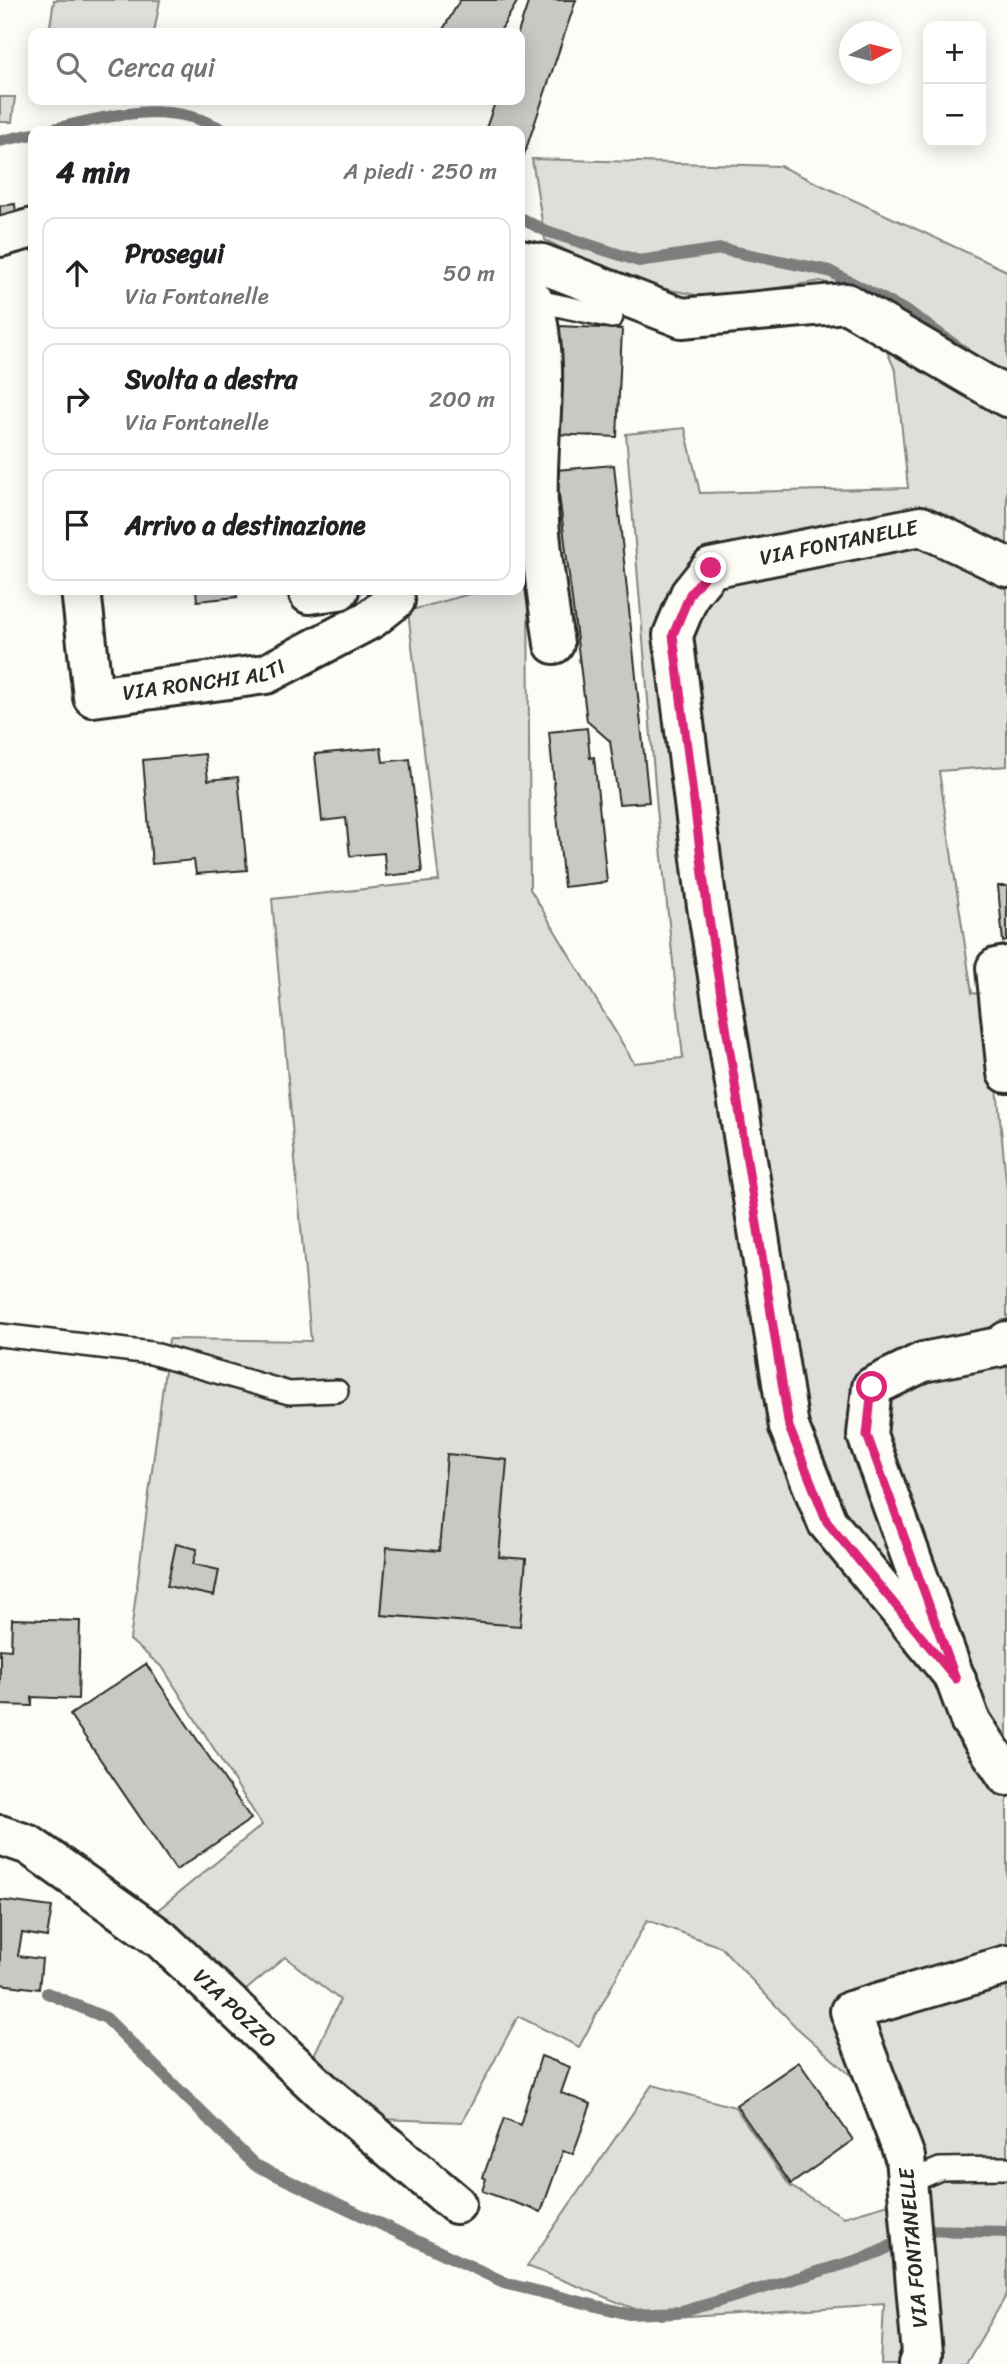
<!DOCTYPE html>
<html lang="it">
<meta charset="utf-8">
<style>
body{margin:0;font-family:Sriracha,sans-serif;background:#f6f6f6;color:#202124}
.controls{position:absolute;right:21px;top:21px;display:grid;overflow:hidden;border-radius:14px;box-shadow:0 4px 18px #0003}
.controls button{width:63px;height:63px;display:grid;place-items:center;padding:0;border:0;border-bottom:2px solid #e0e0e0;background:#fff;color:#202124;font:35px sans-serif}
.compass{position:absolute;left:839px;top:21px;width:63px;height:63px;border-radius:50%;background:#fff;box-shadow:0 4px 18px #0003;rotate:83deg}
.stop{position:absolute;width:21px;height:21px;margin:-16px;border:5px solid #db2777;border-radius:50%;background:#fff}
.stop.end{background:#db2777;border-color:#fff;box-shadow:0 2px 7px #0008}
.list{margin:0;padding:0;list-style:none}
h2{display:flex;justify-content:space-between;align-items:center;height:91px;margin:0;padding:0 28px;font-size:30px}
h2 small{font-size:23px;font-weight:400;color:#757577}
.list li{display:grid;grid-template-columns:46px 1fr auto;gap:21px;align-items:center;box-sizing:border-box;height:112px;margin:0 14px 14px;padding:0 14px;border:2px solid #e0e0e0;border-radius:14px}
.list b{display:block;font-size:26px;white-space:nowrap}
.list p{margin:0;font-size:23px;white-space:nowrap;color:#757577}
.list em{font-size:23px;font-style:normal;color:#757577}
.icon{flex:none;width:38px;height:38px;fill:none;stroke:currentColor;stroke-width:2;stroke-linecap:round;stroke-linejoin:round}
.map{position:relative;flex:none;width:1007px;height:2364px;overflow:hidden}
.search{position:absolute;background:#fff;box-shadow:0 4px 18px #0003;left:28px;top:28px;width:497px;height:77px;display:flex;align-items:center;gap:18px;box-sizing:border-box;padding:0 24px;border-radius:14px;color:#757577;font-size:26px}
.panel{position:absolute;background:#fff;box-shadow:0 4px 18px #0003;left:28px;top:126px;width:497px;height:469px;border-radius:14px}
.map>svg:first-child{display:block}
</style>
<div class="map">
<svg width="1007" height="2364" viewBox="0 0 1007 2364">
<rect width="100%" height="100%" fill="#fdfcf7"/>
<filter id="ink" filterUnits="userSpaceOnUse"><feTurbulence type="fractalNoise" baseFrequency=".0143" numOctaves="2"/><feDisplacementMap in="SourceGraphic" scale="14" xChannelSelector="R" yChannelSelector="G"/><feConvolveMatrix kernelMatrix="1 2 1 2 8 2 1 2 1" color-interpolation-filters="sRGB"/></filter>
<g filter="url(#ink)">
<g fill="#dfdeda" stroke="#858482" stroke-width="2">
<polygon points="54,0 160,0 154,33 49,33"/>
<polygon points="0,97 15,97 12,122 0,122"/>
<polygon points="532,159 780,166 1007,271 1007,385 851,292 821,281 713,298 633,283 545,240"/>
<polygon points="882,340 1007,404 1007,556 949,529 681,585 793,1463 950,1684 1007,1793 1007,1948 865,1992 864,2087 795,2026 721,1947 647,1920 579,2047 518,2016 462,2122 352,2118 306,2072 340,2000 285,1957 239,1996 132,1931 262,1825 163,1668 130,1640 169,1339 311,1341 272,899 439,881 408,611 484,590 520,590 520,580 528,578 530,889 634,1063 683,1058 657,809 626,434 685,428 700,493 908,488 896,372"/>
<polygon points="907,538 1007,582 1007,766 939,771 972,993 988,995 1007,1190 1007,1332 861,1387 940,1650 846,1533 812,1463 683,648 719,574"/>
<polygon points="1007,1351 1007,1748 981,1695 882,1445 885,1387"/>
<polygon points="1007,1982 1007,2294 966,2364 930,2364 871,2020"/>
<polygon points="652,2085 735,2107 790,2186 844,2217 892,2203 909,2364 881,2364 884,2304 660,2319 527,2266"/>
</g>
<g fill="none" stroke-linecap="round" stroke-linejoin="round">
<g stroke="#7e7d7b" stroke-width="12">
<path d="M 44,131 C 106,118 166,96 225,131"/>
<polyline points="0,141 33,134"/>
<polyline points="520,218 546,231 639,261 721,249 829,271 910,313 963,351"/>
<polyline points="47,1993 106,2018 255,2165 508,2284 629,2314 682,2312 868,2257 924,2230 1007,2232"/>
</g>
</g>
<g fill="#c9c8c4" stroke="#2b2b2b" stroke-width="2">
<polygon points="460,0 514,0 517,2 499,33 441,33"/>
<polygon points="529,0 576,0 524,155 520,153 520,131 485,131 496,100 520,100 518,33"/>
<polygon points="15,204 17,223 0,225 0,206"/>
<polygon points="559,326 622,329 617,437 554,434"/>
<polygon points="614,465 649,802 619,804 610,741 587,721 556,470"/>
<polygon points="520,512 527,574 520,574"/>
<polygon points="196,590 236,590 237,597 197,601"/>
<polygon points="587,728 590,758 594,757 607,882 564,887 549,732"/>
<polygon points="381,748 383,762 410,759 422,872 386,876 384,853 350,856 346,818 322,821 315,754"/>
<polygon points="205,754 208,780 238,777 247,870 196,874 194,860 152,864 143,760"/>
<polygon points="998,886 1007,886 1007,941 1003,942"/>
<polygon points="447,1454 507,1460 499,1557 526,1559 520,1626 381,1615 387,1547 439,1551"/>
<polygon points="176,1544 197,1549 193,1564 219,1570 214,1596 167,1586"/>
<polygon points="12,1619 80,1621 78,1699 32,1697 32,1706 0,1705 0,1649 11,1650"/>
<polygon points="146,1664 251,1819 176,1870 70,1715"/>
<polygon points="0,1900 52,1907 47,1937 22,1933 18,1956 42,1959 39,1989 0,1984"/>
<polygon points="541,2056 570,2067 561,2093 591,2104 573,2154 563,2151 541,2212 482,2191 486,2179 483,2177 504,2118 520,2125"/>
<polygon points="799,2062 853,2140 791,2184 736,2105"/>
</g>
<g fill="none" stroke-linecap="round" stroke-linejoin="round">
<defs>
<g id="service">
<polyline points="533,300 612,317"/>
<polyline points="0,1335 151,1353 289,1393 337,1391"/>
<polyline points="907,2183 940,2169 1007,2168"/>
</g>
<g id="minor">
<polyline points="0,237 33,228"/>
<polyline points="520,260 542,264 682,318 846,303 1007,397"/>
<path d="M 520,297 L 533,300 C 552,374 535,432 538,505 C 540,551 548,598 554,644"/>
<path id="s1" d="M 81,590 L 93,697 L 266,674 L 371,619 L 395,600 L 394,590"/>
<polyline points="309,594 339,590"/>
<polyline points="1007,966 996,968 1007,1073"/>
<polyline points="1007,1341 999,1347 923,1362 872,1387 867,1435 970,1720 1007,1776"/>
<path id="s2" d="M 956,1679 L 827,1522 L 789,1427 L 707,906 L 673,635 L 690,594 L 711,568 L 921,526 L 1007,567"/>
<path id="s3" d="M 0,1835 L 29,1845 L 161,1939 L 321,2090 L 456,2204"/>
<polyline points="918,2364 922,2355 905,2157 850,2011 1007,1965"/>
</g>
</defs>
<use href="#service" stroke="#2b2b2b" stroke-width="26"/>
<use href="#minor" stroke="#2b2b2b" stroke-width="44"/>
<use href="#service" stroke="#fdfcf7" stroke-width="21"/>
<use href="#minor" stroke="#fdfcf7" stroke-width="38"/>
</g>
</g>
<g fill="none" stroke-linecap="round" stroke-linejoin="round" filter="url(#ink)">
<polyline stroke="#db2777" stroke-width="9" points="711,568 690,594 673,635 707,906 789,1427 827,1522 956,1679 867,1435 872,1387"/>
</g>
<g text-anchor="middle" dominant-baseline="central" stroke-width="5" stroke-linejoin="round" paint-order="stroke">
<g font-size="21" fill="#2b2b2b" stroke="#fdfcf7">
<text stroke="none"><textPath href="#s2" startOffset="1314">VIA FONTANELLE</textPath></text>
<text stroke="none"><textPath href="#s1" startOffset="220">VIA RONCHI ALTI</textPath></text>
<text stroke="none"><textPath href="#s3" startOffset="294">VIA POZZO</textPath></text>
<text transform="translate(913 2248) rotate(-95)">VIA FONTANELLE</text>
</g>
</g>
</svg>
<div class="controls">
<button>+</button>
<button>−</button>
</div>
<svg class="compass" viewBox="-18 -18 36 36"><path d="M0-13l5 13h-10z" fill="#e53935"/><path d="M0 13l5-13h-10z" fill="#757577"/></svg>
<div class="stop" style="left:872px;top:1387px"></div>
<div class="stop end" style="left:711px;top:568px"></div>
<div class="search"><svg class="icon" aria-label="search" viewBox="0 0 24 24"><circle cx="10" cy="10" r="6"/><path d="M15 15l6 6"/></svg>Cerca qui</div>
<section class="panel">
<h2>4 min<small>A piedi · 250 m</small></h2>
<ul class="list">
<li><svg class="icon" aria-label="ahead" viewBox="0 0 24 24"><path d="M12 20V5M6 11l6-6 6 6"/></svg><div><b>Prosegui</b><p>Via Fontanelle</p></div><em>50 m</em></li>
<li><svg class="icon" aria-label="right" viewBox="0 0 24 24"><path d="M7 20v-9h11M14 6l5 5-5 5"/></svg><div><b>Svolta a destra</b><p>Via Fontanelle</p></div><em>200 m</em></li>
<li><svg class="icon" aria-label="arrive" viewBox="0 0 24 24"><path d="M6 21V4h12l-3 4 3 4H6"/></svg><div><b>Arrivo a destinazione</b></div></li>
</ul>
</section>
</div>
